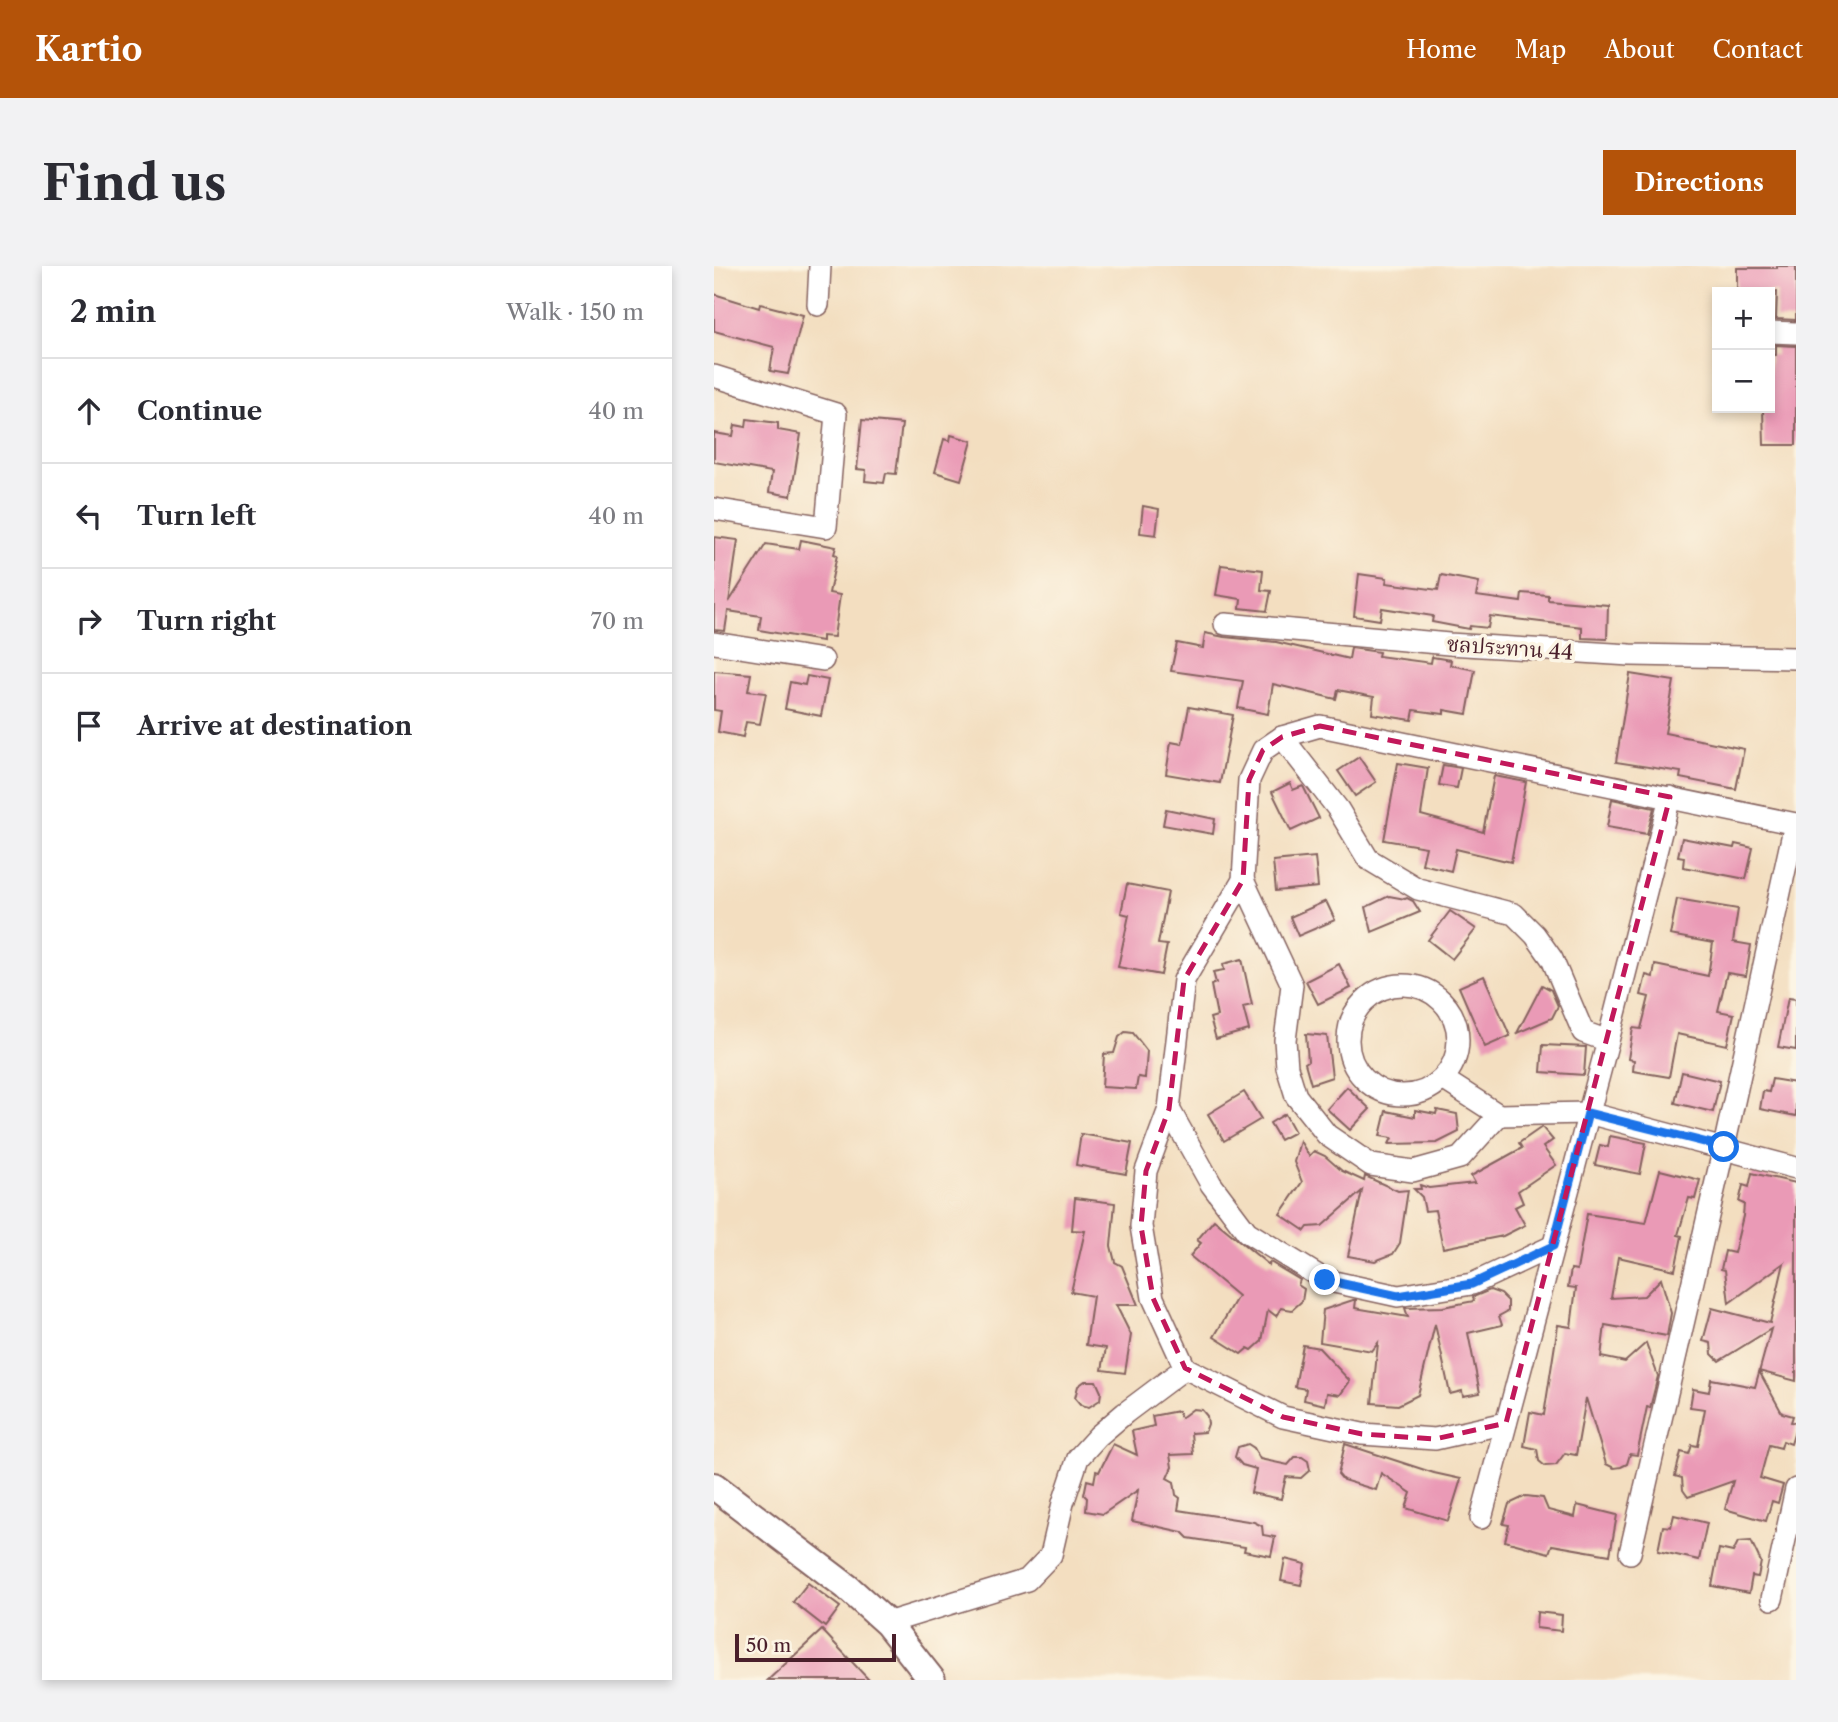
<!DOCTYPE html>
<meta charset="utf-8">
<style>
body{margin:0;font-family:"Libre Caslon Text","Noto Serif Thai",serif;background:#f2f2f3;color:#2b2b33}
.controls{position:absolute;right:21px;top:21px;display:grid;overflow:hidden;border-radius:0px;box-shadow:0 4px 10px #0003}
.controls button{width:63px;height:63px;display:grid;place-items:center;padding:0;border:0;border-bottom:2px solid #e1e1e2;background:#fff;color:#2b2b33;font:35px sans-serif}
.scale{position:absolute;left:21px;bottom:18px;width:161px;box-sizing:border-box;padding-left:7px;border:4px solid #4a1f2b;border-top:0;font-size:19px;line-height:24px;white-space:nowrap;color:#4a1f2b;-webkit-text-stroke:5px #fcf5e5;paint-order:stroke}
.stop{position:absolute;width:21px;height:21px;margin:-16px;border:5px solid #1a73e8;border-radius:50%;background:#fff}
.stop.end{background:#1a73e8;border-color:#fff;box-shadow:0 2px 7px #0008}
.list{margin:0;padding:0;list-style:none}
h2{display:flex;justify-content:space-between;align-items:center;height:91px;margin:0;padding:0 28px;font-size:30px}
h2 small{font-size:23px;font-weight:400;color:#7c7c81}
.list li{display:grid;grid-template-columns:46px 1fr auto;gap:21px;align-items:center;box-sizing:border-box;height:105px;padding:0 28px;border-top:2px solid #e1e1e2}
.list b{display:block;font-size:26px;white-space:nowrap}
.list em{font-size:23px;font-style:normal;color:#7c7c81}
.icon{flex:none;width:38px;height:38px;fill:none;stroke:currentColor;stroke-width:2;stroke-linecap:round;stroke-linejoin:round}
.map{position:relative;flex:none;width:1082px;height:1414px;overflow:hidden;border-radius:0px}
header{display:flex;align-items:center;gap:42px;box-sizing:border-box;height:98px;padding:0 35px;background:#b45309;color:#fff}
header strong{font-size:33px}
nav{display:flex;gap:38px;margin-inline-start:auto;font-size:24px}
.intro{display:flex;align-items:center;justify-content:space-between;box-sizing:border-box;height:168px;padding:0 42px}
h1{margin:0;font-size:49px}
.button{padding:18px 32px;border-radius:0px;background:#b45309;color:#fff;font-size:24px;font-weight:700}
main{display:flex;gap:42px;padding:0 42px}
aside{flex:1;background:#fff;border-radius:0px;box-shadow:0 4px 10px #0003}
.map>svg:first-child{display:block}
</style>
<header>
<strong>Kartio</strong>
<nav><a>Home</a><a>Map</a><a>About</a><a>Contact</a></nav>
</header>
<div class="intro"><h1>Find us</h1><a class="button">Directions</a></div>
<main>
<aside>
<h2>2 min<small>Walk · 150 m</small></h2>
<ul class="list">
<li><svg class="icon" aria-label="ahead" viewBox="0 0 24 24"><path d="M12 20V5M6 11l6-6 6 6"/></svg><div><b>Continue</b></div><em>40 m</em></li>
<li><svg class="icon" aria-label="left" viewBox="0 0 24 24"><path d="M17 20v-9H6M10 6l-5 5 5 5"/></svg><div><b>Turn left</b></div><em>40 m</em></li>
<li><svg class="icon" aria-label="right" viewBox="0 0 24 24"><path d="M7 20v-9h11M14 6l5 5-5 5"/></svg><div><b>Turn right</b></div><em>70 m</em></li>
<li><svg class="icon" aria-label="arrive" viewBox="0 0 24 24"><path d="M6 21V4h12l-3 4 3 4H6"/></svg><div><b>Arrive at destination</b></div></li>
</ul>
</aside>
<div class="map">
<svg width="1082" height="1414" viewBox="0 0 1082 1414">
<rect width="100%" height="100%" fill="#fcf5e5"/>
<filter id="ink" filterUnits="userSpaceOnUse"><feTurbulence type="fractalNoise" baseFrequency=".0143" numOctaves="2"/><feDisplacementMap in="SourceGraphic" scale="14" xChannelSelector="R" yChannelSelector="G"/><feConvolveMatrix kernelMatrix="1 2 1 2 8 2 1 2 1" color-interpolation-filters="sRGB"/></filter>
<filter id="wash" filterUnits="userSpaceOnUse"><feTurbulence type="fractalNoise" baseFrequency=".00686" numOctaves="4" result="noise"/><feDisplacementMap in="SourceGraphic" scale="28" xChannelSelector="R" yChannelSelector="G"/><feGaussianBlur stdDeviation="1.57" result="paint"/><feColorMatrix in="noise" values="0 0 0 0 0 0 0 0 0 0 0 0 0 0 0 0 0 1.4 0 .05"/><feComposite in="paint" operator="in"/></filter>
<g filter="url(#wash)">
<rect width="100%" height="100%" fill="#f3dec0"/>
<g id="blocks">
<g fill="#ea9ab6">
<polygon points="1063,0 1082,0 1082,54 1062,53 1063,26 1023,26 1023,2 1063,2"/>
<polygon points="0,28 45,42 46,38 89,49 74,108 56,105 60,81 0,65"/>
<polygon points="1062,79 1082,80 1082,179 1050,179 1049,142 1056,142 1056,89 1062,89"/>
<polygon points="33,153 64,157 64,164 87,168 77,230 55,226 58,206 0,196 0,167 19,170 21,159 32,161"/>
<polygon points="148,154 188,158 182,208 172,207 170,217 151,215 152,204 143,203"/>
<polygon points="237,169 258,175 247,214 221,206 230,173 236,175"/>
<polygon points="429,240 445,243 442,269 426,267"/>
<polygon points="0,271 24,274 15,336 52,278 85,283 87,274 122,281 120,288 123,289 115,327 126,329 120,371 108,370 108,375 45,364 47,350 14,345 11,365 0,364"/>
<polygon points="507,299 549,304 547,324 557,325 553,345 526,342 527,333 502,329"/>
<polygon points="645,308 673,312 672,317 724,324 727,309 765,316 762,330 807,336 808,327 834,329 834,334 894,339 893,373 868,372 868,361 776,350 774,362 756,360 755,363 718,356 719,350 668,342 666,354 640,350"/>
<polygon points="491,367 510,371 562,376 635,393 637,382 665,386 664,390 717,397 718,391 737,394 736,399 761,404 753,448 730,444 730,448 700,444 698,454 658,448 660,431 624,424 622,433 559,418 554,448 524,442 529,415 457,405 463,377 489,382"/>
<polygon points="0,405 37,408 34,425 52,427 46,458 32,456 29,471 4,466 7,445 0,444"/>
<polygon points="916,408 960,415 951,467 1030,483 1022,523 966,512 967,506 902,496"/>
<polygon points="93,410 114,414 107,450 71,443 76,416 91,419"/>
<polygon points="475,441 519,449 506,517 452,508 457,476 468,478"/>
<polygon points="645,491 662,516 641,530 624,505"/>
<polygon points="684,497 714,502 707,549 769,566 780,510 812,516 797,596 742,583 737,605 708,598 712,581 670,574"/>
<polygon points="729,499 747,502 743,522 725,519"/>
<polygon points="576,517 579,524 589,520 605,552 577,565 558,526"/>
<polygon points="898,533 940,542 933,568 893,561"/>
<polygon points="452,543 501,553 499,568 449,559"/>
<polygon points="968,572 1020,582 1021,578 1039,582 1032,613 969,601 970,591 964,590"/>
<polygon points="601,591 604,621 562,625 559,595"/>
<polygon points="413,618 454,626 444,678 453,679 447,709 404,701 415,649 407,647"/>
<polygon points="675,630 691,633 693,632 699,635 706,646 658,666 652,641"/>
<polygon points="963,633 1024,643 1019,676 1037,679 1032,710 1013,707 1004,745 1020,748 1013,779 963,768 955,811 919,805 920,794 914,793 919,762 927,763 935,731 927,729 932,709 939,711 941,699 994,710 999,677 956,669"/>
<polygon points="612,635 621,654 584,670 576,651"/>
<polygon points="736,645 762,663 738,693 714,674"/>
<polygon points="528,693 538,739 529,741 535,764 502,773 496,752 503,750 497,719 502,717 499,706 510,704 509,698"/>
<polygon points="625,698 637,722 604,738 592,715"/>
<polygon points="770,710 796,770 771,781 745,721"/>
<polygon points="828,719 837,724 844,740 838,752 803,767"/>
<polygon points="1074,732 1082,733 1082,784 1064,781"/>
<polygon points="411,766 419,767 433,785 431,812 424,811 422,823 388,821 390,788 400,787 405,771"/>
<polygon points="592,768 613,770 618,811 597,818 591,797 594,795"/>
<polygon points="829,779 872,781 870,809 827,806"/>
<polygon points="968,806 1006,815 999,846 961,837"/>
<polygon points="1058,813 1082,817 1082,850 1046,843 1049,825 1055,826"/>
<polygon points="633,821 656,843 636,864 613,843"/>
<polygon points="530,826 547,853 510,875 494,848"/>
<polygon points="701,844 722,848 723,844 743,848 745,866 723,877 675,878 678,872 666,870 672,845 701,851"/>
<polygon points="571,848 581,866 566,874 556,857"/>
<polygon points="828,861 839,874 829,881 842,899 804,925 809,937 801,941 811,959 789,970 729,982 721,944 711,945 708,931 700,923 707,923 706,919 715,922 761,917 757,910 808,882 805,877"/>
<polygon points="367,868 418,877 412,908 362,899"/>
<polygon points="896,870 932,877 926,908 881,899 886,879 894,881"/>
<polygon points="586,875 595,890 600,885 611,890 628,905 650,915 651,910 684,925 694,924 686,977 679,988 661,995 634,990 648,925 608,960 594,961 591,965 566,948 588,916 580,896"/>
<polygon points="946,904 986,914 981,933 975,932 964,969 968,970 961,1004 904,991 897,1032 930,1030 947,1013 957,1047 953,1070 891,1059 887,1091 911,1096 932,1077 944,1110 936,1142 933,1141 923,1189 916,1188 913,1198 907,1201 900,1202 892,1198 872,1132 862,1189 851,1187 842,1199 831,1200 825,1195 823,1183 810,1180 816,1146 830,1149 844,1059 857,1061 862,1022 854,1021 857,1003 863,1004 873,948 932,957"/>
<polygon points="1038,907 1082,917 1082,1115 1045,1105 1068,1147 1079,1150 1077,1156 1082,1157 1082,1162 1077,1178 1069,1175 1067,1182 1055,1179 1046,1212 1069,1219 1064,1237 1058,1235 1052,1255 1011,1243 1019,1215 974,1231 969,1224 968,1212 961,1210 967,1186 975,1188 978,1179 984,1180 991,1143 976,1141 979,1123 995,1126 997,1113 1041,1121 1057,1063 1005,1095 998,1088 997,1077 989,1075 998,1042 1056,1057 1070,997 1015,1037 1011,1004 1007,1003 1011,985 1020,987 1029,950 1030,938 1025,936 1029,919 1035,921"/>
<polygon points="361,932 401,937 397,980 401,996 408,1000 424,1039 402,1039 417,1069 411,1107 388,1104 392,1082 372,1079 379,1030 357,1026 371,965 358,964"/>
<polygon points="500,954 555,999 556,996 586,1014 584,1019 590,1023 588,1035 578,1044 567,1042 562,1050 554,1044 548,1075 538,1084 534,1082 527,1088 500,1071 524,1030 476,990 487,977 483,974"/>
<polygon points="776,1024 787,1028 794,1035 794,1045 785,1050 788,1059 754,1067 766,1127 749,1130 748,1125 736,1128 721,1058 704,1129 684,1139 658,1137 664,1077 658,1085 606,1076 609,1044 639,1034 642,1034 641,1042 694,1051 691,1042 729,1041 760,1035 759,1031"/>
<polygon points="589,1079 605,1082 636,1115 626,1129 613,1127 611,1139 590,1134 592,1123 581,1121"/>
<polygon points="371,1115 382,1115 387,1126 386,1134 375,1141 367,1139 361,1132 364,1120"/>
<polygon points="479,1143 488,1144 493,1150 494,1158 491,1166 477,1167 479,1188 456,1189 458,1201 453,1212 460,1216 462,1229 466,1232 464,1244 540,1256 548,1260 549,1269 561,1271 557,1290 530,1285 531,1281 474,1272 468,1266 418,1255 424,1224 389,1248 372,1245 373,1232 370,1229 373,1214 380,1216 382,1205 385,1206 399,1178 423,1189 418,1165 440,1160 438,1150 464,1145 467,1152"/>
<polygon points="534,1178 540,1182 546,1193 574,1199 581,1191 588,1191 594,1195 596,1204 587,1212 572,1211 567,1233 537,1227 542,1203 528,1199 521,1191 524,1181"/>
<polygon points="631,1178 720,1207 747,1213 734,1255 692,1242 697,1227 667,1207 662,1224 629,1214 624,1208"/>
<polygon points="812,1230 829,1232 834,1244 861,1251 863,1239 903,1249 896,1289 838,1279 835,1287 791,1275 795,1259 789,1258 795,1238"/>
<polygon points="960,1249 993,1257 985,1294 944,1285 949,1260 957,1261"/>
<polygon points="1037,1275 1047,1296 1044,1311 1038,1310 1035,1327 998,1320 1005,1283 1019,1286 1024,1276"/>
<polygon points="571,1293 591,1298 587,1319 567,1315"/>
<polygon points="94,1317 126,1341 111,1361 79,1336"/>
<polygon points="823,1346 848,1349 847,1365 822,1362"/>
<polygon points="108,1364 155,1414 54,1414"/>
</g>
</g>
</g>
<g filter="url(#ink)">
<use href="#blocks" fill-opacity="0" stroke="#85625f" stroke-width="2"/>
<g fill="none" stroke-linecap="round" stroke-linejoin="round">
<defs>
<g id="minor">
<polyline points="104,39 106,0"/>
<polyline points="1056,66 1082,67"/>
<polyline points="0,110 122,148 112,261 0,243"/>
<polyline points="511,358 735,378 916,389 1082,392"/>
<polyline points="0,377 109,394"/>
<polyline points="568,471 624,543 654,593 704,623 800,648 821,669 838,693 869,766 894,775"/>
<polyline points="529,614 578,719 571,774 573,801 582,830 613,869 657,899 699,905 746,892 785,849"/>
<circle cx="689" cy="774" r="55"/>
<polyline points="729,813 785,849 874,847 1082,902"/>
<polyline points="455,843 497,918 533,966 611,1014 684,1030 758,1018 839,980"/>
<polyline points="792,1157 721,1173 648,1168 569,1151 471,1102 439,1032 427,960 432,905 455,843 470,714 529,614 535,514 549,484 568,471 606,460 1082,558"/>
<polyline points="767,1252 894,775 956,531"/>
<polyline points="916,1287 1010,881 1081,558"/>
<polyline points="1058,1333 1082,1223"/>
<polyline points="173,1357 313,1314 337,1289 349,1237 364,1192 384,1170 411,1147 471,1102"/>
</g>
<polyline id="tertiary" points="0,1220 133,1321 173,1357 218,1414"/>
</defs>
<use href="#minor" stroke="#85625f" stroke-width="24"/>
<use href="#tertiary" stroke="#85625f" stroke-width="30"/>
<use href="#minor" stroke="#fff" stroke-width="21"/>
<use href="#tertiary" stroke="#fff" stroke-width="26"/>
</g>
</g>
<g fill="none" stroke-linecap="round" stroke-linejoin="round" filter="url(#ink)">
<polyline stroke="#1a73e8" stroke-width="9" points="611,1014 684,1030 758,1018 839,980 874,847 1010,881"/>
</g>
<path fill="none" stroke="#c2185b" stroke-width="5" stroke-dasharray="14 9" stroke-linejoin="round" d="M 606,460 L 956,531 L 792,1157 L 721,1173 L 648,1168 L 569,1151 L 471,1102 L 439,1032 L 427,960 L 432,905 L 455,843 L 470,714 L 529,614 L 535,514 L 549,484 L 568,471 Z"/>
<g text-anchor="middle" dominant-baseline="central" stroke-width="7" stroke-linejoin="round" paint-order="stroke">
<g font-size="21" fill="#4a1f2b" stroke="#fcf5e5">
<text transform="translate(796 382) rotate(4)">ชลประทาน 44</text>
</g>
</g>
</svg>
<div class="controls">
<button>+</button>
<button>−</button>
</div>
<div class="scale">50 m</div>
<div class="stop" style="left:1010px;top:881px"></div>
<div class="stop end" style="left:611px;top:1014px"></div>
</div>
</main>
